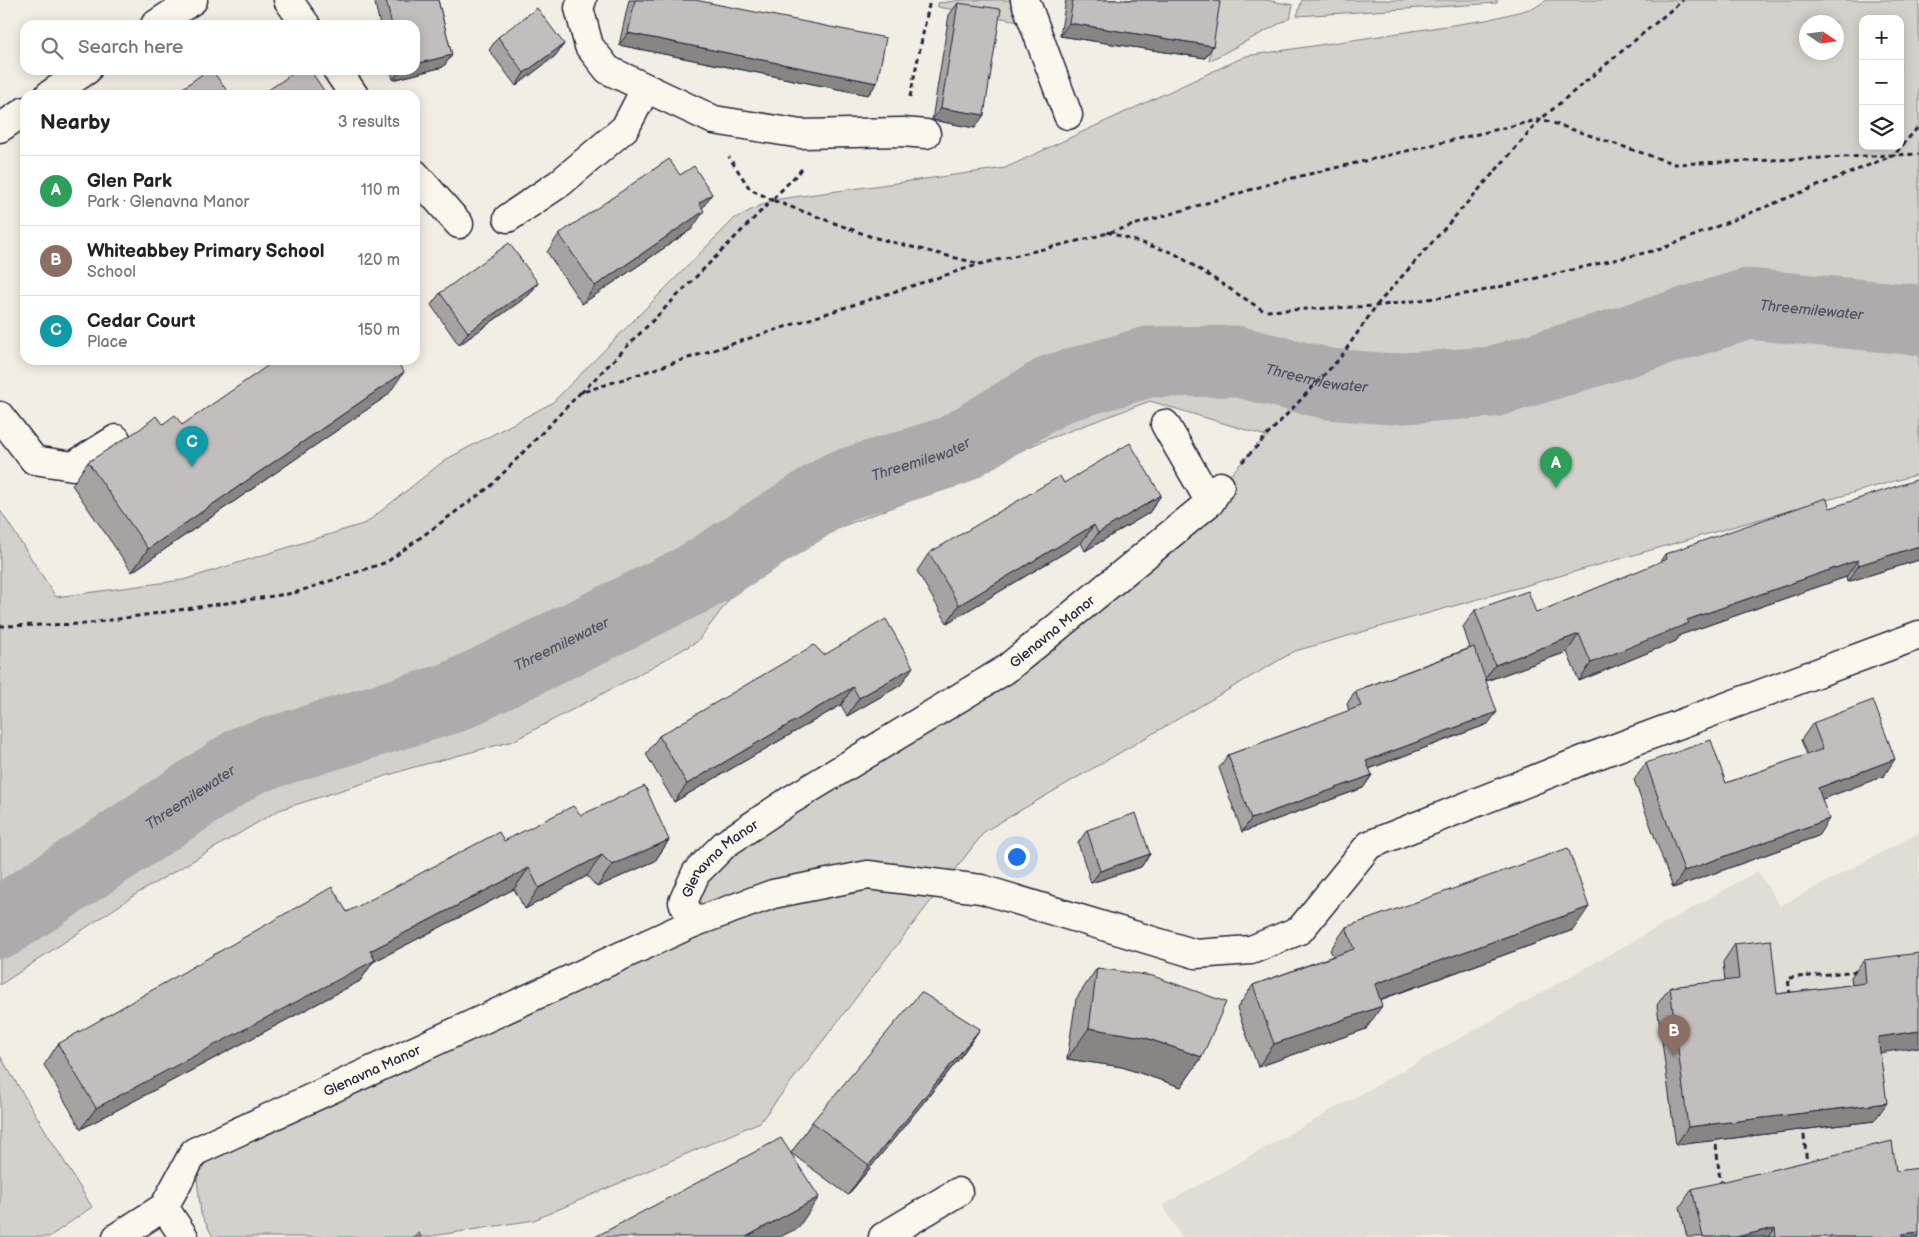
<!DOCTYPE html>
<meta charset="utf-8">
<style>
body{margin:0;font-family:"Balsamiq Sans",sans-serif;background:#f6f6f6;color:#222}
.controls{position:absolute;right:15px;top:15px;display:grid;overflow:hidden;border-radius:10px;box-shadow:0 2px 12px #0003}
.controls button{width:45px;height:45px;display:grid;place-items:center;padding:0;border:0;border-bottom:1px solid #e0e0e0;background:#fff;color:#222;font:25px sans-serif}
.compass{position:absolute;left:1799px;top:15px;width:45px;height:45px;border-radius:50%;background:#fff;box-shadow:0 2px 12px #0003;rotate:103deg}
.you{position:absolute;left:1016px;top:856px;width:18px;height:18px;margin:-12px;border:4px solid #fff;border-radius:50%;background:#1a73e8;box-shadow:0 0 0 8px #1a73e833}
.badge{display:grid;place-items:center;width:32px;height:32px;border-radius:50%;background:#0b8043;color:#fff;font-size:16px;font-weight:700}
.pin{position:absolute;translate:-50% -41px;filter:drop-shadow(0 1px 2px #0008)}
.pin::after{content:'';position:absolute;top:26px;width:18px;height:15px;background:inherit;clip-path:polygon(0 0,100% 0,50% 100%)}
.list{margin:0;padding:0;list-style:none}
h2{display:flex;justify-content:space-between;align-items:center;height:65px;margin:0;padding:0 20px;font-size:21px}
h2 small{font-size:16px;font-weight:400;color:#767676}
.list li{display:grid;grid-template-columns:32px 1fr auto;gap:15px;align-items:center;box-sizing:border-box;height:70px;padding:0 20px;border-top:1px solid #e0e0e0}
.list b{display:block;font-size:19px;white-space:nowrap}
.list p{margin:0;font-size:16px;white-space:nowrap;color:#767676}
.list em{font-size:16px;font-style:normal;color:#767676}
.icon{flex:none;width:28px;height:28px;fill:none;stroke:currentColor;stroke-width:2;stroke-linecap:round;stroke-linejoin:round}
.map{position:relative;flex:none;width:1919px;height:1237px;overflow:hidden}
.search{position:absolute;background:#fff;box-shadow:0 2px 12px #0003;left:20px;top:20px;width:400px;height:55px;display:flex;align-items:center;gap:12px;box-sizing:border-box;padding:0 18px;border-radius:15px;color:#767676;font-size:19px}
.panel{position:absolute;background:#fff;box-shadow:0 2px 12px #0003;left:20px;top:90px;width:400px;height:275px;border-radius:15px}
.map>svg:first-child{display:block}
</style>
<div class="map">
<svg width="1919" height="1237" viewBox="0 0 1919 1237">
<rect width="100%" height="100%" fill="#f2eee5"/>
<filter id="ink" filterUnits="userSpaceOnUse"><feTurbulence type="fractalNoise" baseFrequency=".02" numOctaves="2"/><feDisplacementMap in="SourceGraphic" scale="10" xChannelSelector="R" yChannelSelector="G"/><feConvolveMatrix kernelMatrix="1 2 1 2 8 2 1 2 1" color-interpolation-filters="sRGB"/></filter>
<g filter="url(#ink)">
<polygon fill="#e0dcd6" points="1919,833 1919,1237 1181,1237 1163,1205 1758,871 1780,906"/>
<g fill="#d4d1cc" stroke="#7b7a84" fill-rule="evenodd">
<polygon points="964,0 1010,0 1019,21 938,7 938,3"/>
<polygon points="1219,0 1266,0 1293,5 1290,18 1209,61"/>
<polygon points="1302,0 1497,0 1497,3 1297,16"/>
<path d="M 1547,0 L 1919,0 L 1919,474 L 1295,651 L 985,831 L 760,1122 L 534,1220 L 426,1237 L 213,1237 L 201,1214 L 194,1152 L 693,923 L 696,873 L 1005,670 L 1220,486 L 1266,436 L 1150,401 L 1040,442 L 931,493 L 835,529 L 741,584 L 698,641 L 634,677 L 513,741 L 411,768 L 279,810 L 138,893 L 0,985 L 0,510 L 56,597 L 183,580 L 366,523 L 445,460 L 552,403 L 735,218 L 772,200 L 1005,168 L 1246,56 L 1486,20 L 1534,8 ZM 1863,19 L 1900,19 L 1900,146 L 1863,146 ZM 1806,22 L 1836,22 L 1836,52 L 1806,52 Z"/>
<polygon points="0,1056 92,1207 49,1237 0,1237"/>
</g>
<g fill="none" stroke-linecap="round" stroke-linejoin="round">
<path stroke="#aeabad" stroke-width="71" id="s1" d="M 0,923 L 247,760 L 454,697 L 696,578 L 840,486 L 953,451 L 1055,389 L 1148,362 L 1235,361 L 1329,384 L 1391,389 L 1492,382 L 1748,304 L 1919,320"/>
<defs>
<g id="minor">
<polyline points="288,0 306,25"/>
<polyline points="582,0 579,8 589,46 608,70 714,120 801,134 903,132 926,134"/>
<polyline points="1025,0 1068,115"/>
<polyline points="155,25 193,0"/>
<polyline points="337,70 354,95"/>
<polyline points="49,95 87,70"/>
<polyline points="0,128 25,111"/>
<polyline points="415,174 459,224"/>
<polyline points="508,218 560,183 625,128 646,88"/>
<polyline points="0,416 34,460 73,466 116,439"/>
<polyline points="1165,424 1210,502"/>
<polyline points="693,923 773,894 868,875 981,889 1196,954 1251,950 1300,930 1369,845 1586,759 1919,635"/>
<polyline points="164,1207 184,1237"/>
<path id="s2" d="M 117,1237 L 164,1207 L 194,1152 L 693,923 L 683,902 L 696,873 L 725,844 L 789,801 L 1005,670 L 1210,502 L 1220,486"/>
<polyline points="883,1237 958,1192"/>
</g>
</defs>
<use href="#minor" stroke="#22223b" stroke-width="31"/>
<g stroke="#22223b" stroke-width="3" stroke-dasharray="5 4" stroke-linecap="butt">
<polyline points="910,97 930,0"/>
<polyline points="802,169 772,200 872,237 980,264"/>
<polyline points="1107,232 1174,253 1264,311 1376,306 1473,293 1661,249 1894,155 1919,154"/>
<polyline points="581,393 772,200 750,189 729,157"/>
<polyline points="1242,462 1340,358 1376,306 1541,119 1683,0"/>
<polyline points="0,626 84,624 294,593 387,562 491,486 580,393 980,264 1094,237 1276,182 1541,119 1675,164 1894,155 1919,126"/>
<polyline points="1790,995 1788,978 1859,971"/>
<polyline points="1803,1126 1807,1164"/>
<polyline points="1715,1136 1720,1180 1723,1184"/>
</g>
<use href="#minor" stroke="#fbf7ec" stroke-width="28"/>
</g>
<g fill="#a7a3a3" stroke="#22223b">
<polygon points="377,0 438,0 452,55 443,67 393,80 391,70 415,70 415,25 380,25 375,3"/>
<polygon points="629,0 695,0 877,83 868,95 619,45"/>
<polygon points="1066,0 1209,0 1213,46 1205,58 1060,36"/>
<polygon points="958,3 975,128 932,120 949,15"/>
<polygon points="498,37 564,44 555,56 516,86 489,50"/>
<polygon points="692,229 582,304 547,252 559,234"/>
<polygon points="538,283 529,295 459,345 431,305 440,293"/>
<polygon points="388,395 132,572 72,485 88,462 163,424 182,425"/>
<polygon points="1064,483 1161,495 1149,513 1085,551 1081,543 947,623 917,571 929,553"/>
<polygon points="1830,508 1919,560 1847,582 1846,577 1680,635 1676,641 1579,681 1567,652 1486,681 1488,724 1369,769 1372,775 1363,788 1242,832 1219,768 1228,755 1349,711 1347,704 1355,691 1470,648 1463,627 1475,610 1536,613 1659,563 1665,554"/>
<polygon points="824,655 901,685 847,716 841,705 674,802 646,754 659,736"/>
<polygon points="1813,723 1884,776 1822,799 1818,836 1673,888 1634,780 1646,763 1726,783 1807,755 1801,740"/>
<polygon points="581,815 669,840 655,861 597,887 587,876 525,909 514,889 373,962 360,981 81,1129 44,1065 58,1044 347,912 504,841"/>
<polygon points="1087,830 1150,854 1141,867 1091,883 1078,843"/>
<polygon points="1346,927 1573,930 1380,1000 1366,1029 1258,1067 1237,1008 1253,985 1333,956 1330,950"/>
<polygon points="1735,944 1777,994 1852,985 1851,977 1864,960 1880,1053 1874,1121 1676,1145 1657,1005 1670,987 1725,981 1723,962"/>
<polygon points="1097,968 1202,1057 1181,1087 1122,1067 1067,1059 1076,999"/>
<polygon points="980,1029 959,1059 848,1195 791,1153 812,1122"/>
<polygon points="1896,1171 1919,1237 1687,1237 1680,1207 1692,1189"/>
</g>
<g fill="#888585" stroke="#22223b">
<polygon points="1069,23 1213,46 1205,58 1060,36"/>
<polygon points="628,33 877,83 868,95 619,45"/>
<polygon points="564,44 555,56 516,86 524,73"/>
<polygon points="452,55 443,67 393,80 400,70 415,70 415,64"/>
<polygon points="941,108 984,115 975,128 932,120"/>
<polygon points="712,194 700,212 699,203"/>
<polygon points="704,211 692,229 582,304 595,286"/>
<polygon points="538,283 529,295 459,345 468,332"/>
<polygon points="404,372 388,395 132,572 148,549"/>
<polygon points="1161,495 1149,513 1085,551 1098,533"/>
<polygon points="1094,525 1081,543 947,623 959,605"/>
<polygon points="1919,546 1919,560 1847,582 1859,565"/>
<polygon points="1858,560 1846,577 1680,635 1676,641 1579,681 1591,663 1687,620"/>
<polygon points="1579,634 1567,652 1483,682 1495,665"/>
<polygon points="913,667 901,685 847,716 859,698"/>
<polygon points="853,687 841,705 674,802 687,784"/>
<polygon points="1497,712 1488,724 1358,773 1366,761"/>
<polygon points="1895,759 1884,776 1807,805 1818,788"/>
<polygon points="1372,775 1363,788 1242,832 1251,819"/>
<polygon points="1829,819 1818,836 1673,888 1684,871"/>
<polygon points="669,840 655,861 597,887 612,865"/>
<polygon points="1150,854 1141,867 1091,883 1100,871"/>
<polygon points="602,855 587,876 525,909 539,888"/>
<polygon points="529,868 514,889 373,962 360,981 81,1129 96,1108 370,951"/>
<polygon points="1589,907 1573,930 1359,1007 1375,984"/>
<polygon points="1382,1006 1366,1029 1258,1067 1274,1044"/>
<polygon points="1089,1028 1143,1037 1202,1057 1181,1087 1122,1067 1067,1059"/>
<polygon points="980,1029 959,1059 848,1195 869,1165"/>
<polygon points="1919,1031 1919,1047 1865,1055 1878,1037"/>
<polygon points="1887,1103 1874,1121 1676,1145 1688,1127"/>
<polygon points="819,1197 798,1228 780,1237 746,1237"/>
<polygon points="1775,1228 1769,1237 1736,1237"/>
<polygon points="1919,1232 1919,1237 1900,1237 1902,1234"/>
</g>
<g fill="#c2bebe" stroke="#22223b">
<polygon points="386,0 438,0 452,55 415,64 415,25 392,25"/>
<polygon points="635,0 695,0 886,38 877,83 628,33"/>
<polygon points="1073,0 1209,0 1220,2 1213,46 1069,23"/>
<polygon points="958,3 1001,9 984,115 941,108"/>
<polygon points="537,8 564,44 524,73 498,37"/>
<polygon points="208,70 212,70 230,95 173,95"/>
<polygon points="298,70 310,70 327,95 261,95"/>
<polygon points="669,159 680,175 694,166 712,194 699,203 704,211 595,286 559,234"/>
<polygon points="509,243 538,283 468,332 440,293"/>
<polygon points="276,360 396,360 404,372 148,549 88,462 140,429 156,416 163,424 175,415 182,425"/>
<polygon points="1130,443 1161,495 1098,533 1094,525 959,605 929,553 1060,476 1064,483"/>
<polygon points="1919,479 1919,546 1859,565 1858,560 1687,620 1689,623 1591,663 1579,634 1495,665 1475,610 1528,591 1536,613 1667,559 1665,554 1826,498 1830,508"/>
<polygon points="886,619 913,667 859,698 853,687 687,784 659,736 814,645 824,655"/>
<polygon points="1474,647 1497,712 1366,761 1372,775 1251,819 1228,755 1361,706 1355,691"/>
<polygon points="1873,700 1895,759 1818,788 1829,819 1684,871 1646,763 1711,740 1726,783 1823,749 1813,723"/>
<polygon points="645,786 669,840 612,865 602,855 539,888 529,868 370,951 375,960 96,1108 58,1044 332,887 347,912 499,832 504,841 573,806 581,815"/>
<polygon points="1136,813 1150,854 1100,871 1087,830"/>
<polygon points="1568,848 1589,907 1375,984 1382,1006 1274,1044 1253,985 1354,949 1346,927"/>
<polygon points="1771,940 1777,994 1866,983 1864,960 1919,953 1919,1031 1878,1037 1887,1103 1688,1127 1670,987 1739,979 1735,944"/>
<polygon points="1097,968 1153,976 1226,1002 1202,1057 1143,1037 1089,1028"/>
<polygon points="921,992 980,1029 869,1165 812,1122"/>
<polygon points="781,1138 819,1197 746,1237 595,1237"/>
<polygon points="1892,1141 1896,1171 1919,1168 1919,1232 1902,1234 1903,1237 1776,1237 1775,1228 1736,1237 1703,1237 1692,1189"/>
<polygon points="419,1233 421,1237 412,1237"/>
</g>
</g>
<g text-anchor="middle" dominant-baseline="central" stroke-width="4" stroke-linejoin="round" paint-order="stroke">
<g font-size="14" fill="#22223b" stroke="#fbf7ec">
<text stroke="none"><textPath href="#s2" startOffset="1154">Glenavna Manor</textPath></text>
<text stroke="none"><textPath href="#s2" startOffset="749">Glenavna Manor</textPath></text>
<text stroke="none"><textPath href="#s2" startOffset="314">Glenavna Manor</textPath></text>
</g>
<g font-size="15" font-style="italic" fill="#535263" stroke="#fbf7ec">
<text stroke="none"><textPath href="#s1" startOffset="1966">Threemilewater</textPath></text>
<text stroke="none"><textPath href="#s1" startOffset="1458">Threemilewater</textPath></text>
<text stroke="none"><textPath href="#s1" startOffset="1038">Threemilewater</textPath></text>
<text stroke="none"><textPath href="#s1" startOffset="632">Threemilewater</textPath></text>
<text stroke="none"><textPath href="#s1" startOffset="228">Threemilewater</textPath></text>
</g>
</g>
</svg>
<div class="controls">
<button>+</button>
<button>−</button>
<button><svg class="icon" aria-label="layers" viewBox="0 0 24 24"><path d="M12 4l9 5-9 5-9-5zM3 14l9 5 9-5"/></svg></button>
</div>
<svg class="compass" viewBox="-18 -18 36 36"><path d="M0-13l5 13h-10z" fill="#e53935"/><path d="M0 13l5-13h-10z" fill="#767676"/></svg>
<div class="you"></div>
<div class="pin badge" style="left:1556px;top:488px;background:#2e9e5b">A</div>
<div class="pin badge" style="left:1674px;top:1056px;background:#8d6e63">B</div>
<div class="pin badge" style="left:192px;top:467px;background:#0f9aa8">C</div>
<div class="search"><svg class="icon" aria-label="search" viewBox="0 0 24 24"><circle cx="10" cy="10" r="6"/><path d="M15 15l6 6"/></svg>Search here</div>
<section class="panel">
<h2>Nearby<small>3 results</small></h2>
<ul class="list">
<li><span class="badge" style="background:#2e9e5b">A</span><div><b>Glen Park</b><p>Park · Glenavna Manor</p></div><em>110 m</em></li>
<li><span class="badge" style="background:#8d6e63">B</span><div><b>Whiteabbey Primary School</b><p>School</p></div><em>120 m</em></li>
<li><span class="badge" style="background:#0f9aa8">C</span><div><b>Cedar Court</b><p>Place</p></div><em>150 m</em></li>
</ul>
</section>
</div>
